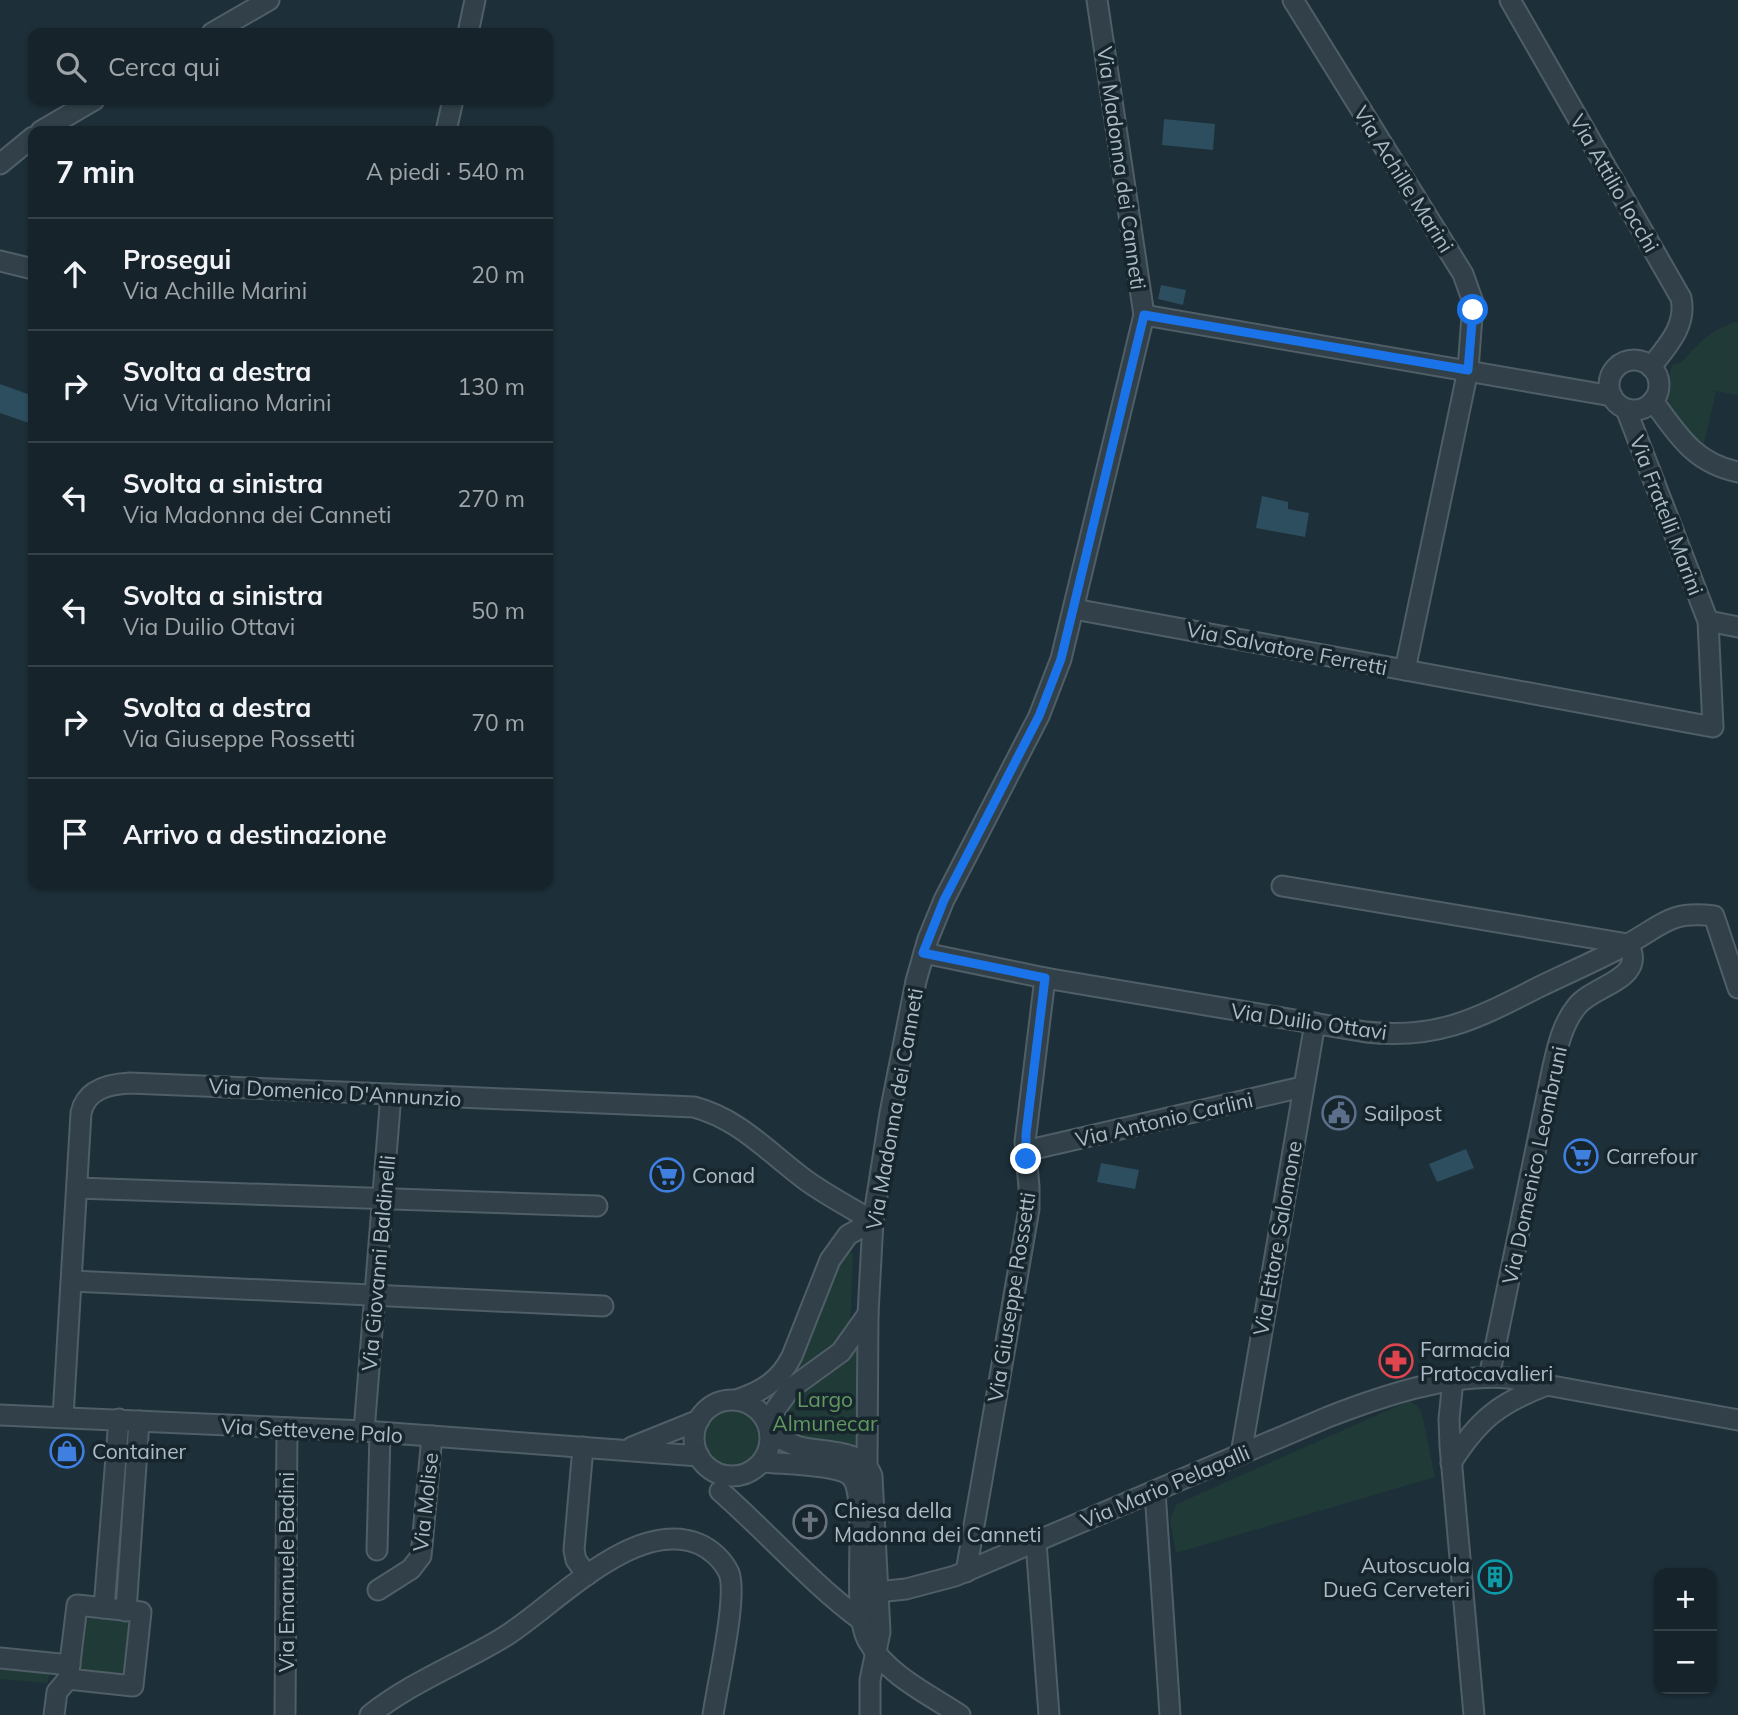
<!DOCTYPE html>
<html lang="it">
<meta charset="utf-8">
<style>
body{margin:0;font-family:Mulish,sans-serif;background:#232f36;color:#f1f3f6}
.controls{position:absolute;right:21px;bottom:21px;display:grid;overflow:hidden;border-radius:14px;box-shadow:0 2px 5px #0004}
.controls button{width:63px;height:63px;display:grid;place-items:center;padding:0;border:0;border-bottom:2px solid #354047;background:#16232a;color:#f1f3f6;font:35px sans-serif}
.stop{position:absolute;width:21px;height:21px;margin:-16px;border:5px solid #1a73e8;border-radius:50%;background:#fff}
.stop.end{background:#1a73e8;border-color:#fff;box-shadow:0 2px 7px #0008}
.list{margin:0;padding:0;list-style:none}
h2{display:flex;justify-content:space-between;align-items:center;height:91px;margin:0;padding:0 28px;font-size:30px}
h2 small{font-size:23px;font-weight:400;color:#9ea4a8}
.list li{display:grid;grid-template-columns:46px 1fr auto;gap:21px;align-items:center;box-sizing:border-box;height:112px;padding:0 28px;border-top:2px solid #354047}
.list b{display:block;font-size:26px;white-space:nowrap}
.list p{margin:0;font-size:23px;white-space:nowrap;color:#9ea4a8}
.list em{font-size:23px;font-style:normal;color:#9ea4a8}
.icon{flex:none;width:38px;height:38px;fill:none;stroke:currentColor;stroke-width:2;stroke-linecap:round;stroke-linejoin:round}
.map{position:relative;flex:none;width:1738px;height:1715px;overflow:hidden}
.search{position:absolute;background:#16232a;box-shadow:0 2px 5px #0004;left:28px;top:28px;width:525px;height:77px;display:flex;align-items:center;gap:18px;box-sizing:border-box;padding:0 24px;border-radius:14px;color:#9ea4a8;font-size:26px}
.panel{position:absolute;background:#16232a;box-shadow:0 2px 5px #0004;left:28px;top:126px;width:525px;height:763px;border-radius:14px}
.map>svg:first-child{display:block}
</style>
<div class="map">
<svg width="1738" height="1715" viewBox="0 0 1738 1715">
<rect width="100%" height="100%" fill="#1d2f38"/>
<g fill="#203b37">
<path d="M 1738,321 L 1738,395 L 1716,391 L 1702,452 C 1686,434 1664,411 1667,385 C 1667,378 1671,370 1673,364 L 1681,363 C 1700,342 1710,330 1738,321 Z"/>
<polygon points="849,1252 853,1254 850,1328 842,1342 793,1375 790,1371 843,1253"/>
<path d="M 856,1345 L 857,1448 C 840,1445 793,1442 781,1431 C 774,1424 779,1412 782,1405 Z"/>
<polygon points="1409,1401 1418,1407 1422,1414 1435,1477 1176,1553 1170,1519 1177,1504"/>
<circle cx="732" cy="1440" r="29"/>
<polygon points="121,1471 129,1472 121,1601 112,1600"/>
<polygon points="85,1617 130,1622 125,1674 80,1669"/>
<polygon points="0,1667 49,1671 48,1683 0,1679"/>
</g>
<g fill="#2d4e5f">
<polygon points="1164,119 1215,124 1213,150 1162,145"/>
<polygon points="1161,285 1186,290 1183,305 1158,299"/>
<polygon points="0,384 33,396 33,411 29,423 0,413"/>
<polygon points="1262,496 1288,502 1288,509 1309,513 1305,537 1256,528"/>
<polygon points="1466,1149 1474,1168 1437,1182 1429,1164"/>
<polygon points="1101,1163 1139,1170 1135,1189 1097,1182"/>
</g>
<g fill="none" stroke-linecap="round" stroke-linejoin="round">
<defs>
<g id="minor">
<path d="M 1510,0 L 1681,298 C 1687,326 1667,346 1651,367"/>
<polyline points="212,33 269,0"/>
<polyline points="468,33 475,0"/>
<polyline points="41,131 94,100"/>
<polyline points="446,131 453,100"/>
<polyline points="0,164 33,137"/>
<polyline points="0,261 33,269"/>
<polyline points="1144,315 1612,396"/>
<circle cx="1634" cy="385" r="25"/>
<path d="M 1653,401 C 1678,435 1694,463 1738,472"/>
<polyline points="1074,609 1405,670 1468,370 1473,302 1463,274 1293,0"/>
<polyline points="1708,621 1738,627"/>
<polyline points="1405,670 1713,727 1708,621 1626,409"/>
<path d="M 1282,886 L 1628,944 C 1648,979 1594,985 1577,1006 C 1562,1024 1557,1049 1552,1071 L 1489,1377"/>
<path d="M 924,953 L 1045,978 L 1366,1032 C 1438,1040 1478,1018 1539,987 C 1568,973 1598,960 1626,945 C 1662,926 1669,910 1714,916 L 1738,988"/>
<polyline points="1025,1151 1302,1087"/>
<polyline points="77,1188 597,1206"/>
<polyline points="72,1281 603,1306"/>
<polyline points="1453,1380 1449,1419 1450,1446 1474,1715"/>
<circle cx="732" cy="1438" r="38"/>
<path d="M 736,1400 C 761,1392 780,1381 792,1356 L 830,1260 L 848,1235 L 873,1221"/>
<polyline points="0,1415 364,1431 699,1456"/>
<path d="M 63,1417 L 81,1113 C 86,1089 109,1084 130,1083 L 694,1107 C 740,1119 770,1154 807,1181 C 828,1196 851,1208 873,1221"/>
<polyline points="767,1421 790,1389 841,1352 868,1314"/>
<polyline points="364,1431 391,1094"/>
<path d="M 770,1434 C 780,1439 790,1444 800,1447 C 825,1453 862,1448 872,1476 L 880,1632 L 870,1680 L 870,1715"/>
<polyline points="583,1447 574,1550 576,1560 587,1575"/>
<polyline points="632,1447 699,1420"/>
<polyline points="1241,1454 1315,1023"/>
<path d="M 763,1462 C 783,1464 832,1464 848,1474 C 873,1489 848,1606 868,1641 C 887,1675 930,1695 960,1715"/>
<path d="M 1451,1463 C 1478,1420 1499,1403 1547,1385"/>
<polyline points="867,1466 868,1314 873,1221 890,1113 916,981 928,939 944,900 1039,716 1061,659 1144,315 1097,0"/>
<path d="M 720,1491 C 768,1533 810,1582 861,1620"/>
<polyline points="1155,1491 1170,1715"/>
<polyline points="1036,1542 1049,1715"/>
<polyline points="377,1550 380,1433"/>
<polyline points="966,1572 1029,1209 1029,1187 1025,1142 1045,978"/>
<polyline points="378,1590 411,1569 421,1556 432,1436"/>
<path d="M 877,1592 L 906,1589 L 955,1576 L 1328,1417 C 1382,1396 1450,1373 1508,1378 L 1738,1420"/>
<polygon points="77,1605 141,1612 133,1686 68,1679"/>
<polyline points="104,1608 119,1419"/>
<polyline points="126,1611 139,1421"/>
<polyline points="0,1658 70,1665"/>
<polyline points="54,1715 57,1692 68,1679"/>
<polyline points="285,1715 287,1428"/>
<path d="M 370,1715 C 411,1682 460,1664 504,1637 C 554,1606 634,1517 699,1544 C 711,1549 723,1560 729,1573 C 738,1596 717,1686 713,1715"/>
</g>
</defs>
<use href="#minor" stroke="#4f5e67" stroke-width="23"/>
<use href="#minor" stroke="#314049" stroke-width="19"/>
</g>
<g fill="none" stroke-linecap="round" stroke-linejoin="round">
<polyline stroke="#1a73e8" stroke-width="9" points="1026,1159 1026,1134 1045,978 923,953 944,900 1039,716 1061,659 1144,315 1468,370 1473,310"/>
</g>
<defs>
<symbol id="civic-ring" viewBox="-11 -11 22 22"><circle r="9.5" fill="#17252d" stroke="#5c6f8a" stroke-width="1.5"/><path d="M-.6-6.5H3V-4.5H.6V-3L4-1V1h2V6H-6V1h2V-1L-.6-3ZM-1.2 2.5V6h2.4V2.5Z" fill="#5c6f8a"/></symbol>
<symbol id="supermarket-ring" viewBox="-11 -11 22 22"><circle r="9.5" fill="#17252d" stroke="#3f7fe0" stroke-width="1.5"/><path d="M-6-5.5h2.5l.6 2H6L4.5 2H-2.5L-4.4-4H-6ZM-1.5 3.2a1.3 1.3 0 1 0 .1 0ZM3 3.2a1.3 1.3 0 1 0 .1 0Z" fill="#3f7fe0"/></symbol>
<symbol id="pharmacy-ring" viewBox="-11 -11 22 22"><circle r="9.5" fill="#17252d" stroke="#e0444e" stroke-width="1.5"/><path d="M-2-6h4v4h4v4h-4v4h-4v-4h-4v-4h4Z" fill="#e0444e"/></symbol>
<symbol id="shop-ring" viewBox="-11 -11 22 22"><circle r="9.5" fill="#17252d" stroke="#3f7fe0" stroke-width="1.5"/><path d="M-5-2.5h2.3a2.7 3.5 0 0 1 5.4 0H5L5.5 6h-11ZM-1.5-2.5h3a1.5 2.3 0 0 0-3 0Z" fill="#3f7fe0"/></symbol>
<symbol id="church-ring" viewBox="-11 -11 22 22"><circle r="9.5" fill="#17252d" stroke="#6b7280" stroke-width="1.5"/><path d="M-1.2-6h2.4v3.5h3.3v2.4h-3.3V6h-2.4V-.1h-3.3v-2.4h3.3Z" fill="#6b7280"/></symbol>
<symbol id="building-ring" viewBox="-11 -11 22 22"><circle r="9.5" fill="#17252d" stroke="#0f9aa8" stroke-width="1.5"/><path d="M-4-6H4V6H1V3H-1V6H-4ZM-2.5-4.3h1.7v1.8h-1.7ZM.8-4.3h1.7v1.8H.8ZM-2.5-1h1.7V.8h-1.7ZM.8-1h1.7V.8H.8Z" fill="#0f9aa8"/></symbol>
</defs>
<g fill-rule="evenodd">
<use href="#civic-ring" x="1320" y="1094" width="38" height="38"/>
<use href="#supermarket-ring" x="1562" y="1137" width="38" height="38"/>
<use href="#supermarket-ring" x="648" y="1156" width="38" height="38"/>
<use href="#pharmacy-ring" x="1377" y="1342" width="38" height="38"/>
<use href="#shop-ring" x="48" y="1432" width="38" height="38"/>
<use href="#church-ring" x="791" y="1503" width="38" height="38"/>
<use href="#building-ring" x="1476" y="1558" width="38" height="38"/>
</g>
<g text-anchor="middle" dominant-baseline="central" stroke-width="7" stroke-linejoin="round" paint-order="stroke">
<g font-size="21" fill="#abbcc6" stroke="#17252d">
<text transform="translate(1122 168) rotate(82)">Via Madonna dei Canneti</text>
<text transform="translate(1404 179) rotate(58)">Via Achille Marini</text>
<text transform="translate(1615 183) rotate(60)">Via Attilio Iocchi</text>
<text transform="translate(1667 515) rotate(69)">Via Fratelli Marini</text>
<text transform="translate(1287 648) rotate(11)">Via Salvatore Ferretti</text>
<text transform="translate(1309 1021) rotate(8)">Via Duilio Ottavi</text>
<text transform="translate(335 1092) rotate(3)">Via Domenico D'Annunzio</text>
<text transform="translate(894 1109) rotate(-80)">Via Madonna dei Canneti</text>
<text transform="translate(1164 1119) rotate(-13)">Via Antonio Carlini</text>
<text transform="translate(1534 1165) rotate(-78)">Via Domenico Leombruni</text>
<text transform="translate(1277 1238) rotate(-80)">Via Ettore Salomone</text>
<text transform="translate(378 1263) rotate(-85)">Via Giovanni Baldinelli</text>
<text transform="translate(1011 1297) rotate(-81)">Via Giuseppe Rossetti</text>
<text transform="translate(312 1430) rotate(3)">Via Settevene Palo</text>
<text transform="translate(1165 1486) rotate(-23)">Via Mario Pelagalli</text>
<text transform="translate(425 1502) rotate(-84)">Via Molise</text>
<text transform="translate(286 1572) rotate(-90)">Via Emanuele Badini</text>
</g>
<g font-size="21" fill="#abbcc6" stroke="#17252d" text-anchor="start">
<text x="1364" y="1113">Sailpost</text>
<text x="1606" y="1156">Carrefour</text>
<text x="692" y="1175">Conad</text>
<text x="1420" y="1349">Farmacia<tspan x="1420" dy="24">Pratocavalieri</tspan></text>
<text x="92" y="1451">Container</text>
<text x="834" y="1510">Chiesa della<tspan x="834" dy="24">Madonna dei Canneti</tspan></text>
<text x="1470" y="1565" text-anchor="end">Autoscuola<tspan x="1470" dy="24">DueG Cerveteri</tspan></text>
</g>
<g font-size="21" fill="#619860" stroke="#17252d">
<text x="825" y="1399">Largo<tspan x="825" dy="24">Almunecar</tspan></text>
</g>
</g>
</svg>
<div class="controls">
<button>+</button>
<button>−</button>
</div>
<div class="stop" style="left:1473px;top:310px"></div>
<div class="stop end" style="left:1026px;top:1159px"></div>
<div class="search"><svg class="icon" aria-label="search" viewBox="0 0 24 24"><circle cx="10" cy="10" r="6"/><path d="M15 15l6 6"/></svg>Cerca qui</div>
<section class="panel">
<h2>7 min<small>A piedi · 540 m</small></h2>
<ul class="list">
<li><svg class="icon" aria-label="ahead" viewBox="0 0 24 24"><path d="M12 20V5M6 11l6-6 6 6"/></svg><div><b>Prosegui</b><p>Via Achille Marini</p></div><em>20 m</em></li>
<li><svg class="icon" aria-label="right" viewBox="0 0 24 24"><path d="M7 20v-9h11M14 6l5 5-5 5"/></svg><div><b>Svolta a destra</b><p>Via Vitaliano Marini</p></div><em>130 m</em></li>
<li><svg class="icon" aria-label="left" viewBox="0 0 24 24"><path d="M17 20v-9H6M10 6l-5 5 5 5"/></svg><div><b>Svolta a sinistra</b><p>Via Madonna dei Canneti</p></div><em>270 m</em></li>
<li><svg class="icon" aria-label="left" viewBox="0 0 24 24"><path d="M17 20v-9H6M10 6l-5 5 5 5"/></svg><div><b>Svolta a sinistra</b><p>Via Duilio Ottavi</p></div><em>50 m</em></li>
<li><svg class="icon" aria-label="right" viewBox="0 0 24 24"><path d="M7 20v-9h11M14 6l5 5-5 5"/></svg><div><b>Svolta a destra</b><p>Via Giuseppe Rossetti</p></div><em>70 m</em></li>
<li><svg class="icon" aria-label="arrive" viewBox="0 0 24 24"><path d="M6 21V4h12l-3 4 3 4H6"/></svg><div><b>Arrivo a destinazione</b></div></li>
</ul>
</section>
</div>
